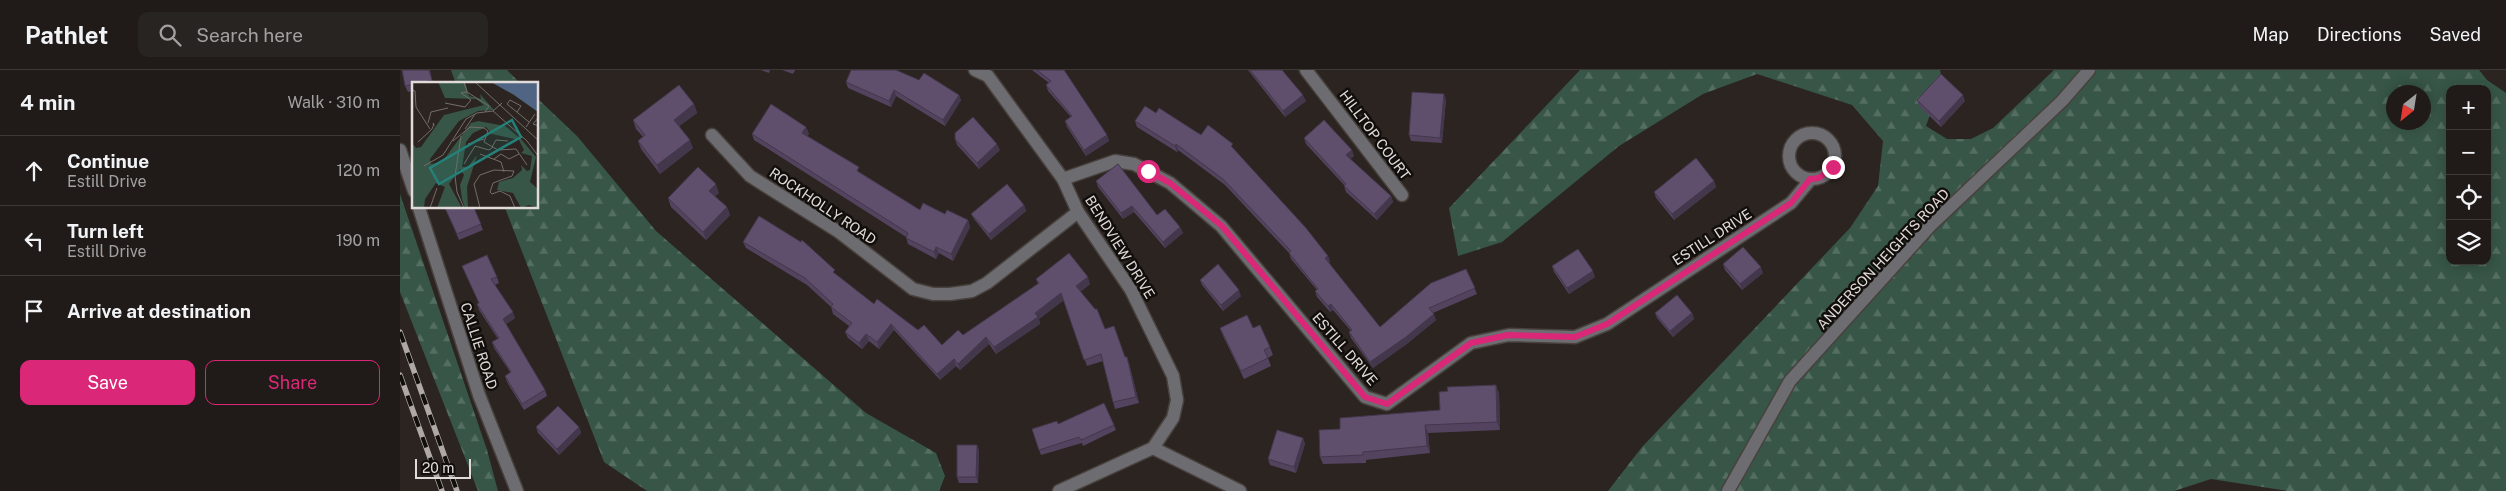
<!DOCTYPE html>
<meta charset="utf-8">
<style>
body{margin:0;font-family:"Public Sans",sans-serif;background:#282421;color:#f1f3f6}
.controls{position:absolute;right:15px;top:15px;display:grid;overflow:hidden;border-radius:10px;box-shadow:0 2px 12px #0003}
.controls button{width:45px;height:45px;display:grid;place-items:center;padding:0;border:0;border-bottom:1px solid #3d3937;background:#201b18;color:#f1f3f6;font:25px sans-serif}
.compass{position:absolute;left:1986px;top:15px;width:45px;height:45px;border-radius:50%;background:#201b18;box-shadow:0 2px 12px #0003;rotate:210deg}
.scale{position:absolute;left:15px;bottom:12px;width:56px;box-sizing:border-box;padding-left:5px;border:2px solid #e1dbd9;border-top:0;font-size:14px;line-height:18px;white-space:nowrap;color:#e1dbd9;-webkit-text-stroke:4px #110e0c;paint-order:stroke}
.stop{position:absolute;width:15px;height:15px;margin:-11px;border:4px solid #db2777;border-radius:50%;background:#fff}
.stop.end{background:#db2777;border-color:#fff;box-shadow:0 1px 5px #0008}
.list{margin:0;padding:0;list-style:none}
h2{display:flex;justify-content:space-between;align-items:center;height:65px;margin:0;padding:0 20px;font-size:21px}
h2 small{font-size:16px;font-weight:400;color:#a2a1a2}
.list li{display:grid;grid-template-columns:32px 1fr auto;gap:15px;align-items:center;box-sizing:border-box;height:70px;padding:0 20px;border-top:1px solid #3d3937}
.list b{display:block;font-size:19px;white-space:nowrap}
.list p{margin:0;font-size:16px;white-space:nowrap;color:#a2a1a2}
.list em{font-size:16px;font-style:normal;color:#a2a1a2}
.actions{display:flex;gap:10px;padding:15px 20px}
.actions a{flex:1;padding:11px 0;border:1px solid #db2777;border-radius:10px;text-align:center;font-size:18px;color:#db2777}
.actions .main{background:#db2777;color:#fff}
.icon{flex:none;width:28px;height:28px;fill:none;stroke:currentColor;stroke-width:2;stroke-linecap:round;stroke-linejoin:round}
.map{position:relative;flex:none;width:2106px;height:421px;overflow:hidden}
header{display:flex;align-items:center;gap:30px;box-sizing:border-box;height:70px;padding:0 25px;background:#201b18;border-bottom:1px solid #3d3937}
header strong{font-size:24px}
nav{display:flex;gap:28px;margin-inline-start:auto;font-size:18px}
.search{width:350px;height:45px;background:#282421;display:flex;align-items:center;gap:12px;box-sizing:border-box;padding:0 18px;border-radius:10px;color:#a2a1a2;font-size:19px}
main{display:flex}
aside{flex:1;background:#201b18}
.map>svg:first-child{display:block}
</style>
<header>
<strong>Pathlet</strong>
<div class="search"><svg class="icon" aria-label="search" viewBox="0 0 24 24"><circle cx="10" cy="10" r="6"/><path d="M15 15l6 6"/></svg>Search here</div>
<nav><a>Map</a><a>Directions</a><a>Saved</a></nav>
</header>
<main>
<aside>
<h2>4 min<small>Walk · 310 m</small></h2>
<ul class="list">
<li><svg class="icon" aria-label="ahead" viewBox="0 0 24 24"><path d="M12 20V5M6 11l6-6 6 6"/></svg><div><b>Continue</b><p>Estill Drive</p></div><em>120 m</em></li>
<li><svg class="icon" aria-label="left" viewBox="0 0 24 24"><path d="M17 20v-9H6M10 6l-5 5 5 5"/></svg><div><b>Turn left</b><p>Estill Drive</p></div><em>190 m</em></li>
<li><svg class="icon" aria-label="arrive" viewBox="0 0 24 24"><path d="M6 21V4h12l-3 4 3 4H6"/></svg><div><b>Arrive at destination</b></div></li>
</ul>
<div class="actions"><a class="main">Save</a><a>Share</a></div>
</aside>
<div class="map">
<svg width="2106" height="421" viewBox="0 0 2106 421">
<defs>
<pattern id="forest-firs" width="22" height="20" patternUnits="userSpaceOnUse" patternTransform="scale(1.25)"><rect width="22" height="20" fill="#375647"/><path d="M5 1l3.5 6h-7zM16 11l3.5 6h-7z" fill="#546e61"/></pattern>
</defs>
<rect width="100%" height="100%" fill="#2b2420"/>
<g fill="url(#forest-firs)" fill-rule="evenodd">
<polygon points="51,0 107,0 121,14 56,14"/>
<path d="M 1180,0 L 1540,0 L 1542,10 L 1526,56 L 1547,69 L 1571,69 L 1593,58 L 1654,0 L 2079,0 L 2087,10 L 2106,23 L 2106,421 L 1888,421 L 1811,409 L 1774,421 L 1208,421 L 1242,377 L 1450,158 L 1478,116 L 1483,71 L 1452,35 L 1357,4 L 1303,24 L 1219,76 L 1102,172 L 1058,186 L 1049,138 ZM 2050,19 L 2087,19 L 2087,191 L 2050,191 ZM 1994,22 L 2024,22 L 2024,52 L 1994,52 Z"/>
<polygon points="138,29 177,66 256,161 466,343 536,383 545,406 539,421 247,421 204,392 105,138 138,138"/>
<polygon points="0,124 87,380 98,421 78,421 0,222"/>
</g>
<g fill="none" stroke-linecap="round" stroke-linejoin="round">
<defs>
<g id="minor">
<polyline points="575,0 588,6 663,109 678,142 731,220 773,306 777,330 773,348 753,378 659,421"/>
<polyline points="906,0 1002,125"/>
<circle cx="1412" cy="86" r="23"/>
<polyline points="312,65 350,106 439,162 513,219 533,224 550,224 572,221 587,213 678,142"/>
<polyline points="0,80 14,121"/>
<polyline points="663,109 715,91 734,94 770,113 821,156 965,327 987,334 1071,273 1109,265 1175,267 1207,254 1391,133 1411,109"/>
<polyline points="19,138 79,325 117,421"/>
<polyline points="753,378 840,421"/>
<polyline points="1328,421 1390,311 1530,156 1662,31 1689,0"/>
</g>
</defs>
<use href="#minor" stroke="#48413e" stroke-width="15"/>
<use href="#minor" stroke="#6d6d71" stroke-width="12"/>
<defs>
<g id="rail">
<polyline points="0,262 57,421"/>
<polyline points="0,305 42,421"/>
</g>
</defs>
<use href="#rail" stroke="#aea8a6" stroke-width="5.5"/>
<use href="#rail" stroke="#110e0c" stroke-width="4" stroke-dasharray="11" stroke-linecap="butt"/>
</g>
<g fill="#53435e">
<polygon points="30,0 33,14 14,14 14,21 8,22 5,16"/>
<polygon points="361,0 370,0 369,3"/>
<polygon points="382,0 395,0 393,4"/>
<polygon points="632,0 664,0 707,65 709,71 686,86 667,57 665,51 671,47 648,21 646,15 649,13"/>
<polygon points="848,0 882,0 906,31 885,47"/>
<polygon points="519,10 559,25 561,30 545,56 496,26 491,37 448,18 446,12"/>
<polygon points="1046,30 1042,73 1011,71 1009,65"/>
<polygon points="1517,30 1565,31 1541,57 1519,36"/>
<polygon points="294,34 297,43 279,56 293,78 260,104 241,79 238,71 243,67 236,59 233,50"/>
<polygon points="756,43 835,80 928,186 930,192 929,193 980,257 1066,199 1077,224 1033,243 1036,250 1008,273 973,298 951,268 949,262 951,261 933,240 930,242 917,227 915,221 917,220 891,189 889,183 825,115 778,80 777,82 737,57 735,51"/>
<polygon points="406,57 409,64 407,66 461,103 520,140 545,144 568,150 570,157 553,191 539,183 536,189 508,174 506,167 354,70 352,64"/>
<polygon points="904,68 954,86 950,89 991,126 993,132 977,150 946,122 944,116 944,115 906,74"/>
<polygon points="555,69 600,80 579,99 557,75"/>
<polygon points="696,111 757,145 780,157 783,163 765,178 734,142 723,149 698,117"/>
<polygon points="1314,111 1316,117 1274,150 1256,128 1254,122"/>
<polygon points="319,123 315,126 327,137 330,145 306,170 271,137 268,128"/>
<polygon points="624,135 626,141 591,170 574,149 571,144"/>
<polygon points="45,138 74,138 83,160 59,170"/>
<polygon points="343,172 437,206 474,234 542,275 563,265 638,214 636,209 690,214 680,222 705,259 729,293 739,333 715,339 713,332 703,291 687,296 664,230 639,249 640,254 596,284 589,274 560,300 556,296 540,310 494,260 479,279 469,271 462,279 448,268 445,262 449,256 433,244 431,237 407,215 346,178"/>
<polygon points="1323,194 1363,203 1342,220 1325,200"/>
<polygon points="62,196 97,207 99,213 95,215 115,248 106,254 145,320 147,326 124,340 107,312 105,306 110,302 94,278 92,272 98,269 79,240 77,234 79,233"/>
<polygon points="1152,196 1195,207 1169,224 1154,202"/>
<polygon points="800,210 841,226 823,241 802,215"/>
<polygon points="1255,243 1292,243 1294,249 1273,267 1257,248"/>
<polygon points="820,258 870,277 873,285 868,288 871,296 844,309 823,266"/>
<polygon points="1099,323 1100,360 1028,363 1030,383 966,390 966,393 923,394 920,387 940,359 1040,340"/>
<polygon points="658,354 714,355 716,360 683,376 682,373 641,385 639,380"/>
<polygon points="136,357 179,357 181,363 159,385 138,363"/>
<polygon points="903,368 905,374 896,403 870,395 868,389"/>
<polygon points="577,375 579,381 578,413 559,413 557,407"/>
</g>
<g fill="#43374c">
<polygon points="494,20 496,26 491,37 489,31"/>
<polygon points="1044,24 1046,30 1042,73 1040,68"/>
<polygon points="559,25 561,30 545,56 543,50"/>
<polygon points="903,25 906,31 885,47 883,41"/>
<polygon points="1563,25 1565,31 1541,57 1539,51"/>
<polygon points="294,34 297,43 277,58 274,50"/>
<polygon points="406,57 409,64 405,70 402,63"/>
<polygon points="707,65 709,71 686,86 684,80"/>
<polygon points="290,70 293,78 260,104 257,95"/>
<polygon points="597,74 600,80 579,99 577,93"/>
<polygon points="776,74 778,80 777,82 775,76"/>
<polygon points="952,80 954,86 948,91 946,85"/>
<polygon points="1314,111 1316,117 1274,150 1272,144"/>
<polygon points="316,114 319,123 312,129 309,121"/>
<polygon points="991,126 993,132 977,150 974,144"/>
<polygon points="624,135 626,141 591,170 589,164"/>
<polygon points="732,136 734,142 723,149 721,143"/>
<polygon points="327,137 330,145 306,170 303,162"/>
<polygon points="568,150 570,157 553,191 551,184"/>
<polygon points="780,157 783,163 765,178 763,172"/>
<polygon points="536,177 539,183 536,189 534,182"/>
<polygon points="928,186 930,192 928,194 925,188"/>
<polygon points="1361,197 1363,203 1342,220 1340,214"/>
<polygon points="1193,201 1195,207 1169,224 1167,218"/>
<polygon points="688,207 690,214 679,223 676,216"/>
<polygon points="839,220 841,226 823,241 821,235"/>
<polygon points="661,223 664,230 639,249 640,254 596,284 594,277"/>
<polygon points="931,234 933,240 930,242 928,236"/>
<polygon points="113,242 115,248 105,255 103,249"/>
<polygon points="1292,243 1294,249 1273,267 1270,261"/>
<polygon points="1034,244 1036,250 1008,273 973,298 970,292"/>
<polygon points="491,254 494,260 479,279 477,272"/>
<polygon points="466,264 469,271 462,279 459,273"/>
<polygon points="586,267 589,274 560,300 558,294"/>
<polygon points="727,287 729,293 739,333 736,327"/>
<polygon points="554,289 556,296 540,310 537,304"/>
<polygon points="1096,315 1099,323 1100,360 1097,352"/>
<polygon points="1025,355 1028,363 1030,383 1027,376"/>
<polygon points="179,357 181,363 159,385 157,379"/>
<polygon points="903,368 905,374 896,403 894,397"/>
<polygon points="577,375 579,381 578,413 576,407"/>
</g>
<g fill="#604e6d" stroke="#43374c">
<polygon points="2,0 29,0 32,10 5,16"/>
<polygon points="451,0 496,0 519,10 524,3 559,25 543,50 494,20 489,31 446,12"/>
<polygon points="637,0 664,0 707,65 684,80 665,51 672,46 646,15 651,11"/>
<polygon points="850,0 882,0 903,25 883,41"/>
<polygon points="1541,4 1563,25 1539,51 1517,30"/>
<polygon points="279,15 294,34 274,50 290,70 257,95 238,71 245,65 233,50"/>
<polygon points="1012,22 1044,24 1040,68 1009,65"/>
<polygon points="371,34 406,57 402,63 459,97 457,101 520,140 523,133 545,144 547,140 568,150 551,184 536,177 534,182 506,168 508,163 352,64"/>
<polygon points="745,36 756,43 759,38 801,65 808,55 833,74 831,76 906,158 928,186 925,188 980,257 1031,213 1066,199 1075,218 1029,238 1034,244 1006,267 970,292 949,262 952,260 931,234 928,236 915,221 918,219 889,183 891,181 823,109 776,74 775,76 735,51"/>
<polygon points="573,47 597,74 577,93 555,69 555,63"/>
<polygon points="924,50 952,80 946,85 991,126 974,144 944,116 946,114 904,68"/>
<polygon points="1296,88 1314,111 1272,144 1254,122"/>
<polygon points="718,94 757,145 765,139 780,157 763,172 732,136 721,143 696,111"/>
<polygon points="298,97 316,114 309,121 327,137 303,162 268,128"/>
<polygon points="607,114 624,135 589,164 571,144"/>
<polygon points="45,138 74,138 81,154 57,164"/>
<polygon points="359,146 401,172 402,170 435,200 433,202 474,234 477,229 518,260 524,255 542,275 558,260 563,265 639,213 636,209 669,183 688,207 676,216 695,239 697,239 705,259 714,256 725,287 727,287 736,327 713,332 701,284 684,290 661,223 635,243 638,247 594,277 586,267 558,294 554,289 537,304 491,254 477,272 466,264 459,273 445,262 452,253 431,237 433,234 405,208 343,172"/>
<polygon points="1343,177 1361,197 1340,214 1323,194"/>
<polygon points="1178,179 1193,201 1167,218 1152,196"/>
<polygon points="87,185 97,207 91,209 113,242 103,249 145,320 122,334 105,306 111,302 92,272 99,268 77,234 79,233 62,196"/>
<polygon points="818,194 839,220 821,235 800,210"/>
<polygon points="1277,225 1292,243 1270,261 1255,243"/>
<polygon points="847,245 853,258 860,255 870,277 864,280 868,288 841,301 820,258"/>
<polygon points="1096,315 1097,352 1025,355 1027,376 963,382 963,385 920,387 919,360 940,359 940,348 1040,340 1039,322 1048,321 1047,317"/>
<polygon points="704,333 714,355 681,370 679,367 639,380 632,359 657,351 658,354"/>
<polygon points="158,336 179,357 157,379 136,357"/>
<polygon points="877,360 903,368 894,397 868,389"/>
<polygon points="557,375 577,375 576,407 557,407"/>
</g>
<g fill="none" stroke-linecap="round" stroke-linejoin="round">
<polyline stroke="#db2777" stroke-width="6" points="748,101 770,113 822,156 965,327 987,334 1071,273 1108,265 1175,267 1207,254 1391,133 1410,109 1419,108 1433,97"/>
</g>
<g text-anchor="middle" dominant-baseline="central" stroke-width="5" stroke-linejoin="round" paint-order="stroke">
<g font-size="14" fill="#e1dbd9" stroke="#110e0c">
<text transform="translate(975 65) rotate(53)">HILLTOP COURT</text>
<text transform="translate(423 136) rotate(34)">ROCKHOLLY ROAD</text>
<text transform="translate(1312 167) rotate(-33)">ESTILL DRIVE</text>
<text transform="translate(720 177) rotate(58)">BENDVIEW DRIVE</text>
<text transform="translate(1483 189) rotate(-47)">ANDERSON HEIGHTS ROAD</text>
<text transform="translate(79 276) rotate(72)">CALLIE ROAD</text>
<text transform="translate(945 279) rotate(49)">ESTILL DRIVE</text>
</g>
</g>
<g transform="translate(12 12)">
<rect width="126" height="126" fill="#2b2420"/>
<path d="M 26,0 L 53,0 L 57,14 L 69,17 L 68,12 L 82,28 L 66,29 L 47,39 L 18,77 L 19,82 L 30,80 L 59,41 L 66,39 L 93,44 L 109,57 L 124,75 L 118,100 L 126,107 L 126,126 L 117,123 L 109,126 L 101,111 L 85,108 L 87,100 L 101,96 L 110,88 L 109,83 L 115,89 L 118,88 L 120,74 L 109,71 L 112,68 L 107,58 L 80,52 L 74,45 L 61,51 L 54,60 L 50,85 L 56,85 L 65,73 L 55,105 L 56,126 L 53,126 L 50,117 L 48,103 L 52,93 L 48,87 L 37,102 L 50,126 L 25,126 L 33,105 L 24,101 L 13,117 L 12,126 L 0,126 L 0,61 L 4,66 L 9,65 L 32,33 L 72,23 L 64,17 L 33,16 Z" fill="#375647"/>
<path d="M 79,0 L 126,1 L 126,30 L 102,13 Z" fill="#506584"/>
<path fill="none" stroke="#746d6a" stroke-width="1" d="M 52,0 L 55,10 L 77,24 L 73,30M 63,0 L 127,59M 0,8 L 3,9 L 4,25 L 18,47M 33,21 L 53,25 L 59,18 L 49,11 L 55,10M 81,29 L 115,59 L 127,75M 105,30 L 109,24 L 98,18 L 95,22 L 117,40M 127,35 L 121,42 L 127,44M 16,41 L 19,30 L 36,26M 114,45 L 123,32M 53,47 L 63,32M 49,54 L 43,94 L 45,110 L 52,126M 41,59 L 58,45 L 72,46 L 76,49 L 72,60 L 86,68 L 104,67 L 115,83M 6,60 L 20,47 L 22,42 L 21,41 L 22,44M 56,62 L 72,57M 80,65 L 84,58 L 96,59M 68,72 L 89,80 L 92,90M 82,77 L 89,72 L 97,77 L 107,72M 52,82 L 63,64 L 77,68 L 81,65M 12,84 L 31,73 L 54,37 L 65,31 L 81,29 L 90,21M 18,126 L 25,106M 68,126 L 62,102 L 68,93 L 82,88 L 102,89 L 100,94 L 81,101 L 78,110 L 80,112 L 88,109 L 98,114 L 103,126"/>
<path fill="#248079" fill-opacity="0.15" stroke="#248079" stroke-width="2.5" d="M 100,38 L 109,55 L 27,102 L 18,86 Z"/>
<rect width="126" height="126" fill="none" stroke="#e1dbd9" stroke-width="2.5"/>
</g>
</svg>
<div class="controls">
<button>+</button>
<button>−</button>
<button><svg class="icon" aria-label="locate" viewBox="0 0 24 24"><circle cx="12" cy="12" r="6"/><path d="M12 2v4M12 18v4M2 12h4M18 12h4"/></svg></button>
<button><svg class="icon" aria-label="layers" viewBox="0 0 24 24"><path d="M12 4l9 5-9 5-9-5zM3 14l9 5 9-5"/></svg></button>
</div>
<svg class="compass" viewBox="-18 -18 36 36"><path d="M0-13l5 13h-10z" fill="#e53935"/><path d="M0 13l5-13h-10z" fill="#a2a1a2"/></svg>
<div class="scale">20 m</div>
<div class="stop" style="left:748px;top:101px"></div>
<div class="stop end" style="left:1433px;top:97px"></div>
</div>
</main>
